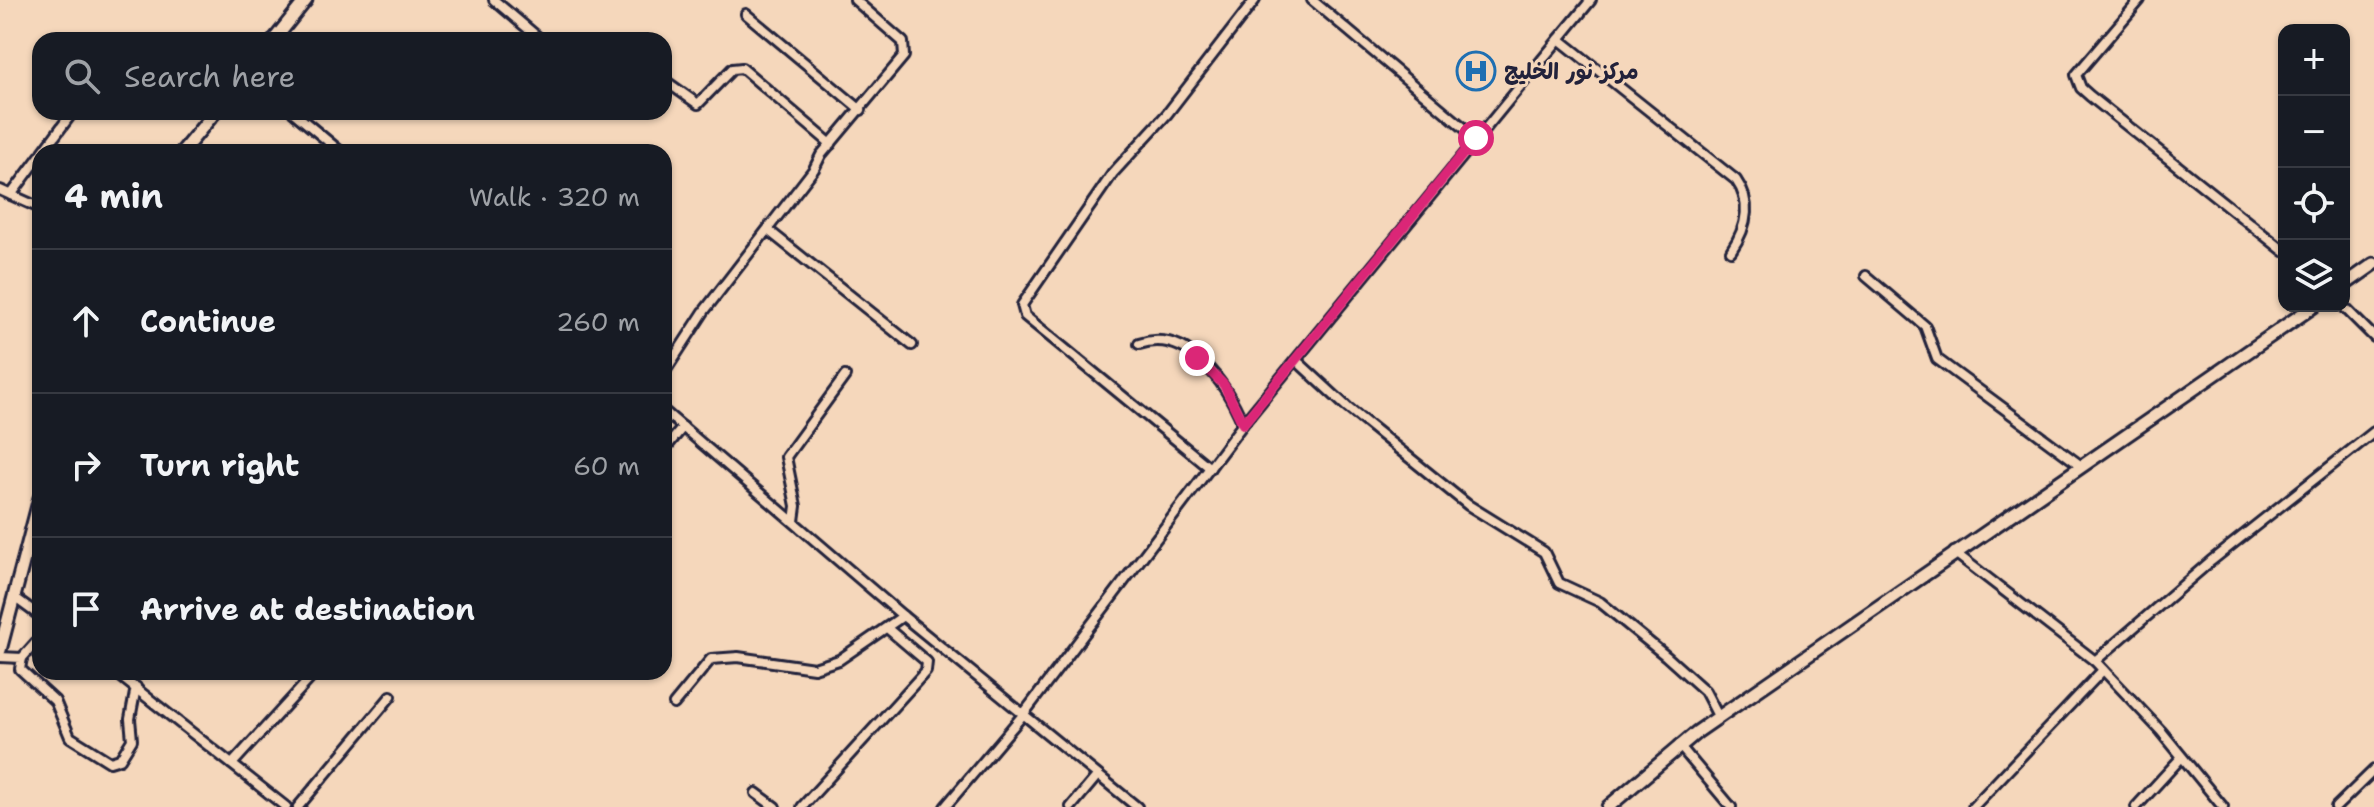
<!DOCTYPE html>
<meta charset="utf-8">
<style>
body{margin:0;font-family:"Shantell Sans","Playpen Sans Arabic",sans-serif;background:#242831;color:#f1f3f6}
.controls{position:absolute;right:24px;top:24px;display:grid;overflow:hidden;border-radius:16px;box-shadow:0 2px 6px #0004}
.controls button{width:72px;height:72px;display:grid;place-items:center;padding:0;border:0;border-bottom:2px solid #363941;background:#171b24;color:#f1f3f6;font:40px sans-serif}
.stop{position:absolute;width:24px;height:24px;margin:-18px;border:6px solid #db2777;border-radius:50%;background:#fff}
.stop.end{background:#db2777;border-color:#fff;box-shadow:0 2px 8px #0008}
.list{margin:0;padding:0;list-style:none}
h2{display:flex;justify-content:space-between;align-items:center;height:104px;margin:0;padding:0 32px;font-size:34px}
h2 small{font-size:26px;font-weight:400;color:#9ea1a6}
.list li{display:grid;grid-template-columns:52px 1fr auto;gap:24px;align-items:center;box-sizing:border-box;height:144px;padding:0 32px;border-top:2px solid #363941}
.list b{display:block;font-size:30px;white-space:nowrap}
.list em{font-size:26px;font-style:normal;color:#9ea1a6}
.icon{flex:none;width:44px;height:44px;fill:none;stroke:currentColor;stroke-width:2;stroke-linecap:round;stroke-linejoin:round}
.map{position:relative;flex:none;width:2374px;height:807px;overflow:hidden}
.search{position:absolute;background:#171b24;box-shadow:0 2px 6px #0004;left:32px;top:32px;width:640px;height:88px;display:flex;align-items:center;gap:20px;box-sizing:border-box;padding:0 28px;border-radius:24px;color:#9ea1a6;font-size:30px}
.panel{position:absolute;background:#171b24;box-shadow:0 2px 6px #0004;left:32px;top:144px;width:640px;height:536px;border-radius:24px}
.map>svg:first-child{display:block}
</style>
<div class="map">
<svg width="2374" height="807" viewBox="0 0 2374 807">
<rect width="100%" height="100%" fill="#f5d7bb"/>
<filter id="ink" filterUnits="userSpaceOnUse"><feTurbulence type="fractalNoise" baseFrequency=".0125" numOctaves="2"/><feDisplacementMap in="SourceGraphic" scale="16" xChannelSelector="R" yChannelSelector="G"/><feConvolveMatrix kernelMatrix="1 2 1 2 8 2 1 2 1" color-interpolation-filters="sRGB"/></filter>
<g filter="url(#ink)">
<g fill="none" stroke-linecap="round" stroke-linejoin="round">
<defs>
<g id="street">
<polyline points="494,0 539,38"/>
<polyline points="1312,0 1476,138"/>
<polyline points="2140,0 2076,75 2081,88 2090,96 2284,251"/>
<polyline points="746,14 861,110"/>
<path d="M 1559,39 L 1736,180 C 1753,204 1746,229 1731,251"/>
<polyline points="664,80 698,104 732,69 742,68 831,144"/>
<polyline points="293,112 341,152"/>
<polyline points="43,152 72,113"/>
<polyline points="0,190 40,208"/>
<polyline points="11,195 40,156"/>
<polyline points="768,230 912,345"/>
<polyline points="1866,276 1925,326 1937,359 2080,465"/>
<polyline points="2343,306 2374,337"/>
<path d="M 1139,344 C 1189,327 1227,385 1243,424"/>
<polyline points="1297,361 1348,408 1468,505 1544,552 1559,583 1600,602 1666,656 1705,691 1719,718"/>
<polyline points="664,373 705,310 814,169 821,155 904,56 903,42 855,0"/>
<polyline points="664,411 903,616 1137,807"/>
<polyline points="664,450 683,427"/>
<polyline points="1210,468 1025,316 1022,305 1113,173 1167,114 1255,0"/>
<polyline points="794,521 796,506 786,457 845,376"/>
<polyline points="30,539 40,547"/>
<polyline points="1954,552 2095,661 2161,731 2223,807"/>
<polyline points="14,597 40,616"/>
<polyline points="0,657 22,658 20,669 55,701 70,737 110,762 120,759 132,740 130,719 136,687"/>
<polyline points="22,658 40,638"/>
<polyline points="2095,661 2211,561 2374,432"/>
<polyline points="115,672 286,807"/>
<polyline points="674,704 711,659 738,657 814,668 839,660 903,616"/>
<polyline points="1679,745 1731,807"/>
<polyline points="232,764 316,672"/>
<polyline points="756,793 775,807"/>
<polyline points="298,807 391,696"/>
<polyline points="802,807 926,671 927,662 887,628"/>
<polyline points="945,807 1022,716 1243,424 1591,0"/>
<polyline points="1071,807 1097,776"/>
<polyline points="1973,807 2103,670"/>
<polyline points="2136,807 2180,759"/>
<polyline points="2336,807 2374,770"/>
</g>
<g id="secondary">
<polyline points="274,40 306,0"/>
<polyline points="182,152 215,112"/>
<polyline points="2344,285 2374,264"/>
<polyline points="0,650 40,498"/>
<polyline points="1608,807 1697,732 2314,306"/>
</g>
</defs>
<use href="#street" stroke="#22223b" stroke-width="14"/>
<use href="#secondary" stroke="#22223b" stroke-width="17"/>
<use href="#street" stroke="#f5d7bb" stroke-width="8"/>
<use href="#secondary" stroke="#f5d7bb" stroke-width="11"/>
</g>
</g>
<g fill="none" stroke-linecap="round" stroke-linejoin="round" filter="url(#ink)">
<polyline stroke="#db2777" stroke-width="10" points="1197,358 1224,385 1243,424 1476,138"/>
</g>
<defs>
<symbol id="hospital-ring" viewBox="-11 -11 22 22"><circle r="9.5" fill="#f5d7bb" stroke="#1f6fb2" stroke-width="1.5"/><path d="M-5-5h3v3.5h4V-5h3V5h-3V1.5h-4V5h-3Z" fill="#1f6fb2"/></symbol>
</defs>
<g fill-rule="evenodd">
<use href="#hospital-ring" x="1454" y="49" width="44" height="44"/>
</g>
<g text-anchor="middle" dominant-baseline="central" stroke-width="6" stroke-linejoin="round" paint-order="stroke">
<g font-size="22" font-weight="bold" fill="#22223b" stroke="#f5d7bb" text-anchor="start">
<text x="1504" y="71">مركز نور الخليج</text>
</g>
</g>
</svg>
<div class="controls">
<button>+</button>
<button>−</button>
<button><svg class="icon" aria-label="locate" viewBox="0 0 24 24"><circle cx="12" cy="12" r="6"/><path d="M12 2v4M12 18v4M2 12h4M18 12h4"/></svg></button>
<button><svg class="icon" aria-label="layers" viewBox="0 0 24 24"><path d="M12 4l9 5-9 5-9-5zM3 14l9 5 9-5"/></svg></button>
</div>
<div class="stop" style="left:1476px;top:138px"></div>
<div class="stop end" style="left:1197px;top:358px"></div>
<div class="search"><svg class="icon" aria-label="search" viewBox="0 0 24 24"><circle cx="10" cy="10" r="6"/><path d="M15 15l6 6"/></svg>Search here</div>
<section class="panel">
<h2>4 min<small>Walk · 320 m</small></h2>
<ul class="list">
<li><svg class="icon" aria-label="ahead" viewBox="0 0 24 24"><path d="M12 20V5M6 11l6-6 6 6"/></svg><div><b>Continue</b></div><em>260 m</em></li>
<li><svg class="icon" aria-label="right" viewBox="0 0 24 24"><path d="M7 20v-9h11M14 6l5 5-5 5"/></svg><div><b>Turn right</b></div><em>60 m</em></li>
<li><svg class="icon" aria-label="arrive" viewBox="0 0 24 24"><path d="M6 21V4h12l-3 4 3 4H6"/></svg><div><b>Arrive at destination</b></div></li>
</ul>
</section>
</div>
